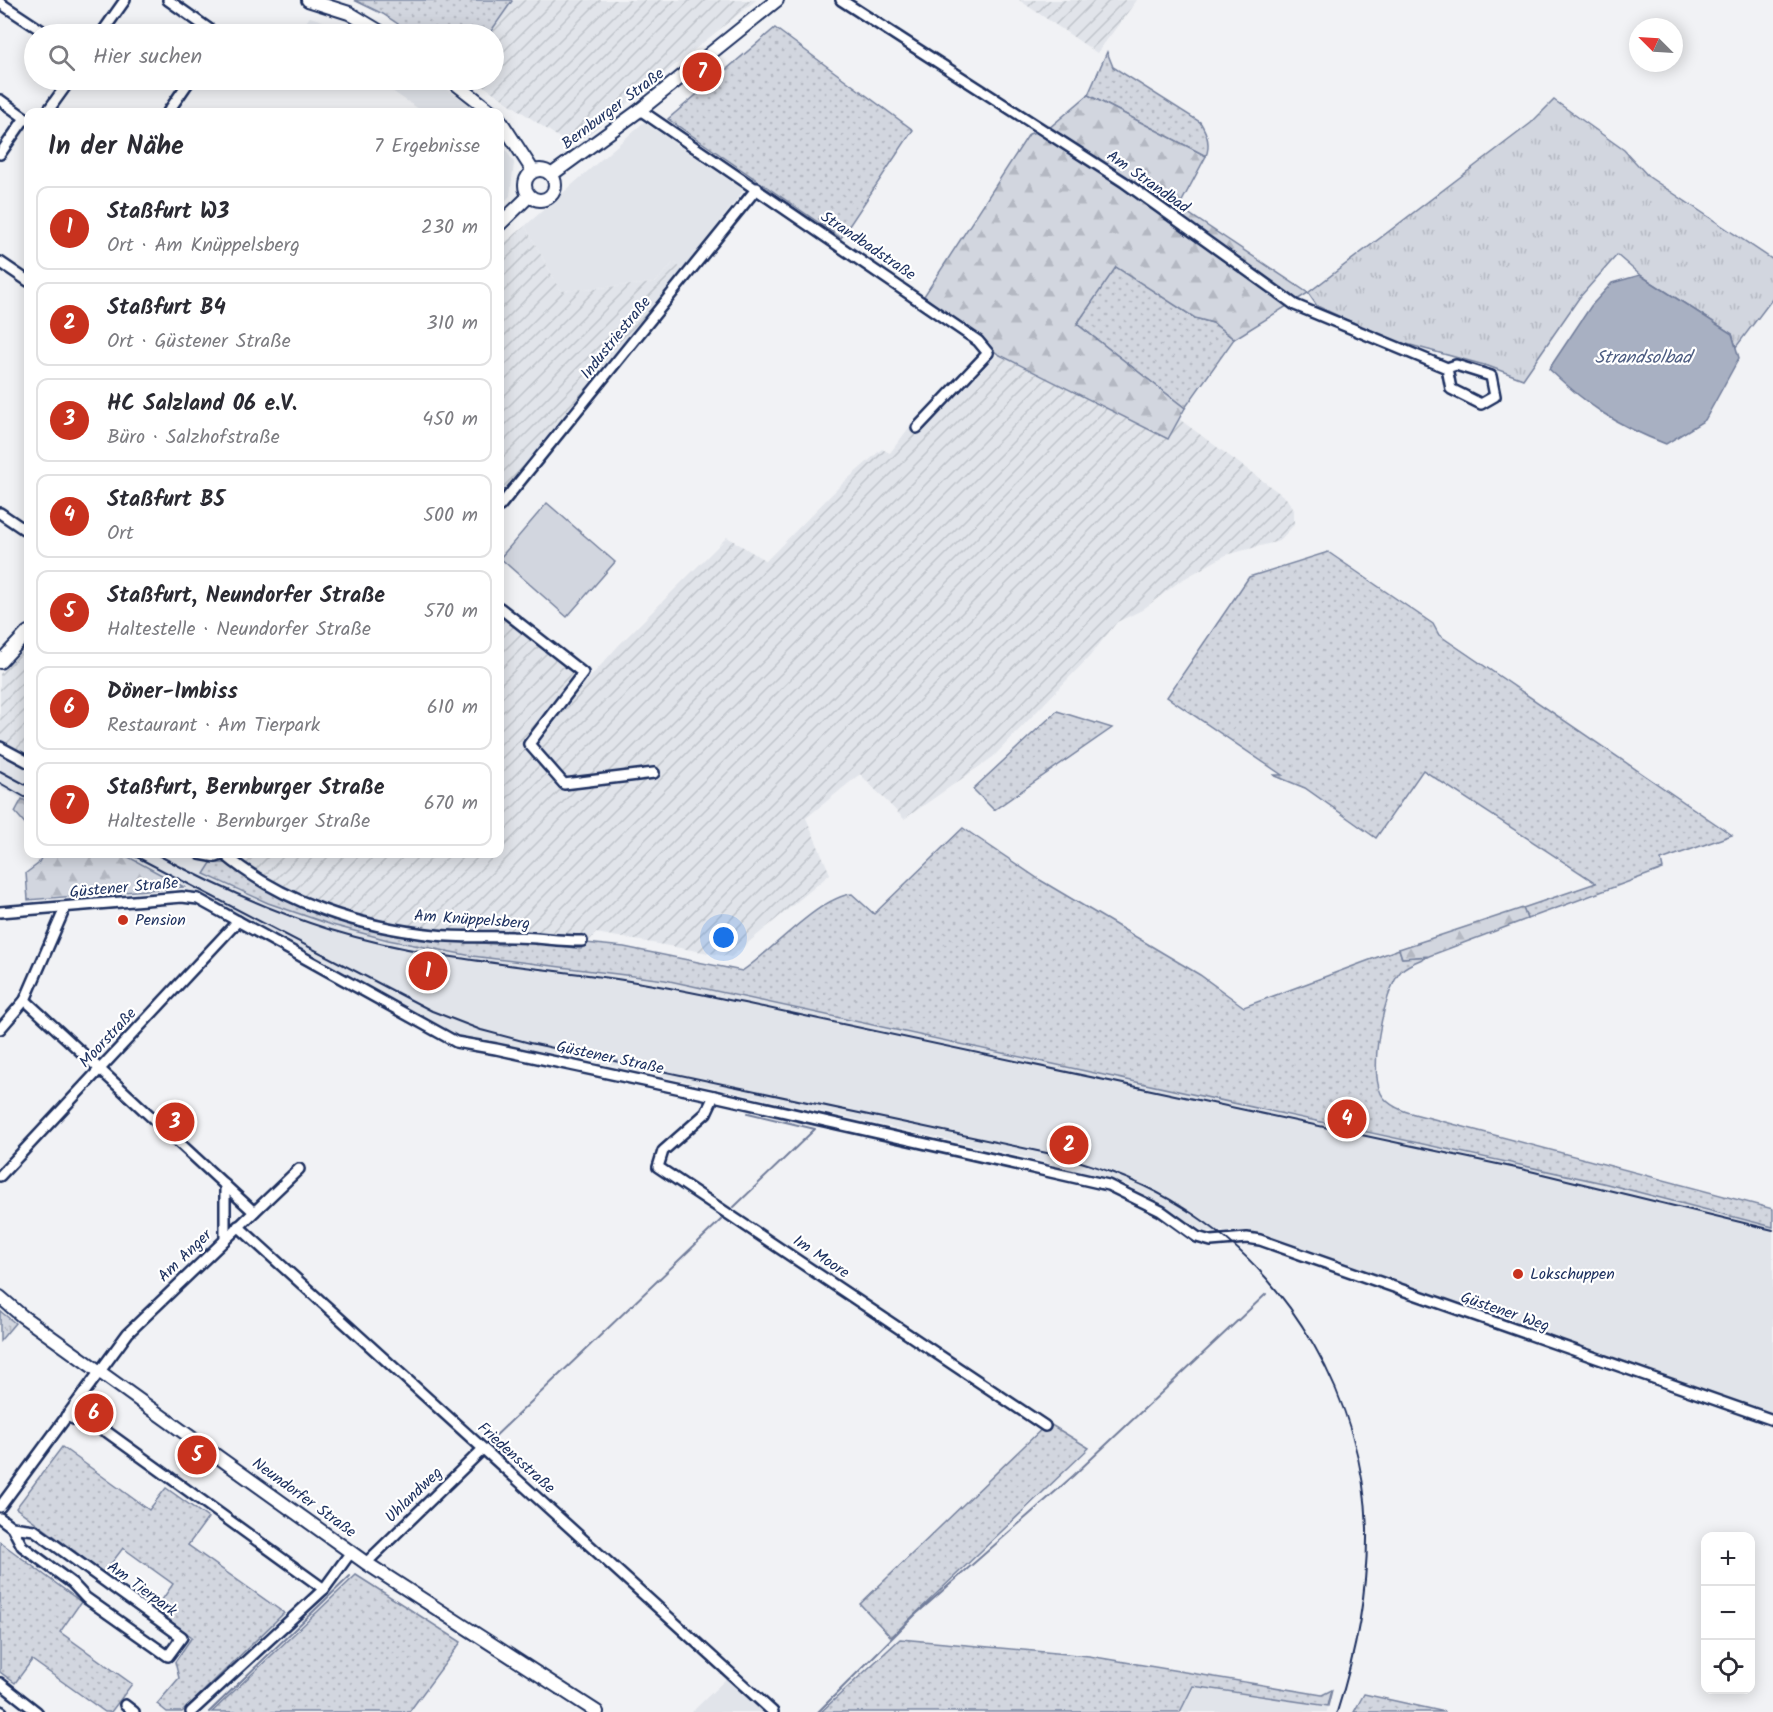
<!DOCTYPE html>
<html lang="de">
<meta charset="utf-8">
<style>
body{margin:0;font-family:Kalam,sans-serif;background:#f7f7f7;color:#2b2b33}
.controls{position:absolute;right:18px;bottom:18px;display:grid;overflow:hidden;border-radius:12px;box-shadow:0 3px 15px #0003}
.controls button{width:54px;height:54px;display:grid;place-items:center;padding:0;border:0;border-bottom:2px solid #e1e1e2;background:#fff;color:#2b2b33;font:30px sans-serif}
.compass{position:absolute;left:1629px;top:18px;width:54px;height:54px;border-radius:50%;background:#fff;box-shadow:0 3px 15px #0003;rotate:294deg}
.you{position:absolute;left:724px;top:938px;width:21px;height:21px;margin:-15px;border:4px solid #fff;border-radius:50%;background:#1a73e8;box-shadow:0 0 0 9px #1a73e833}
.badge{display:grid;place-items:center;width:39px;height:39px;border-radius:50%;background:#c8321e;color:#fff;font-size:20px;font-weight:700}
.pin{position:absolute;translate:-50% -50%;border:3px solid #fff;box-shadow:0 2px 6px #0006}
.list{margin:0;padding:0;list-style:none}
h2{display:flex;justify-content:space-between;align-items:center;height:78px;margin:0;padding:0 24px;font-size:26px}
h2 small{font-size:20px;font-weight:400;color:#7c7c81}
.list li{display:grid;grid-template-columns:39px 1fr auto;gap:18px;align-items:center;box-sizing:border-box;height:84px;margin:0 12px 12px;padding:0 12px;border:2px solid #e1e1e2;border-radius:12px}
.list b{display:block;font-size:22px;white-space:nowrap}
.list p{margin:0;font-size:20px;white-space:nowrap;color:#7c7c81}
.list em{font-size:20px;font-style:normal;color:#7c7c81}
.icon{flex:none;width:33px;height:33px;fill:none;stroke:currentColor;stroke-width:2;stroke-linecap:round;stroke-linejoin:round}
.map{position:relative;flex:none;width:1773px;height:1712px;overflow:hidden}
.search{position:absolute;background:#fff;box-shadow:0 3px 15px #0003;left:24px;top:24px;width:480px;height:66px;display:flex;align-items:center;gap:15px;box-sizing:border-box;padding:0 21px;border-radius:33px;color:#7c7c81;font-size:22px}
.panel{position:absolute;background:#fff;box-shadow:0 3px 15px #0003;left:24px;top:108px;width:480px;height:750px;border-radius:12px}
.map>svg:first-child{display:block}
</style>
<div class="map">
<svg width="1773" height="1712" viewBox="0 0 1773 1712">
<defs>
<pattern id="industrial-furrows" width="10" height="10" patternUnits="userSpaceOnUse" patternTransform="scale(1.5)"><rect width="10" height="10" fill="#e1e4ea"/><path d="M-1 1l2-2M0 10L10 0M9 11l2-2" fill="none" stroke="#c0c4cb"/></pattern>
<pattern id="grass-dots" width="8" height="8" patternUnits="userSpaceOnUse" patternTransform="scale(1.5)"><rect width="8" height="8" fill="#d2d6df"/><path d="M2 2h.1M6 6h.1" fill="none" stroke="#b4b8c2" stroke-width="1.8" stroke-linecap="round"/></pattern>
<pattern id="forest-firs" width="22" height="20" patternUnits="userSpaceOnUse" patternTransform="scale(1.5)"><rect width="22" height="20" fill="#d2d6df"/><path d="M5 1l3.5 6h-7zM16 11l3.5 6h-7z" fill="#b4b8c2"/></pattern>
<pattern id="park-tufts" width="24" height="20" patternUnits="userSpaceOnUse" patternTransform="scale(1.5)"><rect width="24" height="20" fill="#d2d6df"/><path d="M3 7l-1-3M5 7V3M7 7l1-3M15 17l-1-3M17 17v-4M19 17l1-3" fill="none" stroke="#b4b8c2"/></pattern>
</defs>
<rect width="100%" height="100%" fill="#f1f2f5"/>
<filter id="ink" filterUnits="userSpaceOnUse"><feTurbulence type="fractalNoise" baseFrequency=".0167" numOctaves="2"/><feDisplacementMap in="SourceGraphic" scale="12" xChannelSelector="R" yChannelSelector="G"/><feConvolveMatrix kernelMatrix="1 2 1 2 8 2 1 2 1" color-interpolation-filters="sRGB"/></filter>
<g filter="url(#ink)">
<g fill="#e1e4ea">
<polygon points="310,17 364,34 311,34 301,28"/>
<polygon points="376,80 432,80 482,112 423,112"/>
<polygon points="644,122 744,190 683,270 674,262 655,283 561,291 525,226"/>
<polygon points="500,140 514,163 510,196 500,206"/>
<polygon points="0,753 28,768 28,802 0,787"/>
<polygon points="123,854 193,854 211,863 205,874 429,949 665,980 1110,1070 1338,1126 1603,1183 1773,1227 1773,1415 1731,1403 1245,1231 1203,1231 1128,1185 1029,1158 564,1054 460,1041"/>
<polygon points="729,1676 769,1712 692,1712"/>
<polygon points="1193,1686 1215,1688 1328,1706 1327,1712 1181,1712"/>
</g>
<g fill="url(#industrial-furrows)">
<polygon points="511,0 756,0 587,136 564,141 475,80 494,80 494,34 489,34"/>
<polygon points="1019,0 1137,0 1097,53"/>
<polygon points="525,226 561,291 655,283 674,262 683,270 500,498 500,247"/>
<polygon points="998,354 1167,438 1179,419 1286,498 1294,510 1294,525 1279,541 1226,555 1180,581 1142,610 1117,622 1089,657 993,757 904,819 860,774 806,818 830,874 731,957 596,933 582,949 513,939 505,945 436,939 296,904 264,888 229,863 232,854 500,854 500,613 585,683 619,645 727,537 766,561 842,484 882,449 890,453 911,425 925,429"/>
<polygon points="28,641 28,754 0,740 0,674"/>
</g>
<g fill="url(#grass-dots)" stroke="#76829e" stroke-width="1.5">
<polygon points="354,0 511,0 512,1 489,34 413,34 383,14"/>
<polygon points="775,28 913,130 841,238 668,119"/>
<path d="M 1107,52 L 1113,67 L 1200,122 C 1207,133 1211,144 1206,156 L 1088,95 Z"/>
<polygon points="1116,266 1195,318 1213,323 1234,339 1185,408 1077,324"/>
<polygon points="1328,552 1433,624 1439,635 1732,835 1661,860 1663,869 1527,919 1523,908 1596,883 1423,770 1376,838 1305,788 1273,775 1282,775 1167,697 1249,577"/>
<polygon points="1057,711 1112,728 994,810 973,789"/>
<path d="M 963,828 L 1040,880 L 1200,975 L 1244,1007 L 1399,949 L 1402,958 L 1429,956 C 1421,960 1407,964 1401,971 C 1383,991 1366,1078 1384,1098 C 1395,1111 1415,1114 1430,1118 L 1773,1209 L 1773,1227 L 1603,1183 L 665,980 L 472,956 L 388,940 L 332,925 L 268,903 L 204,874 L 211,863 L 229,863 L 240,873 L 296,904 L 436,939 L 505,945 L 513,939 L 581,949 L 586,943 L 624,947 L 742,971 C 771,952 819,897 852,894 L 874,914 Z"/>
<polygon points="1048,1423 1089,1448 891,1637 860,1604"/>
<polygon points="62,1447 149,1510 166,1488 208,1518 188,1545 284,1613 182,1712 167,1712 157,1704 179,1678 175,1662 192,1637 155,1610 173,1584 123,1548 104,1573 16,1508"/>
<polygon points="0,1542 81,1602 60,1632 132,1684 111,1712 105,1712 32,1660 15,1683 0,1672"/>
<polygon points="356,1575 461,1642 409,1712 212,1712"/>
<polygon points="900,1639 1089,1656 1322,1695 1332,1690 1328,1706 1193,1686 1180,1712 821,1712"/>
<polygon points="1364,1694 1445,1712 1354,1712"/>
</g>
<g fill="url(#forest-firs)" stroke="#76829e" stroke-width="1.5">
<polygon points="1088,95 1206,156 1179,207 1308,293 1234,339 1213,323 1195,318 1116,267 1077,324 1185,408 1168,439 998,354 924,296 1029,134 1049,128"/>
<polygon points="22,799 28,802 28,827 15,812"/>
<polygon points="43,854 123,854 184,887 28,900 26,873 38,864"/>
<polygon points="1523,908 1527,919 1429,956 1402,958 1399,949"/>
</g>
<g fill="url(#park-tufts)" stroke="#76829e" stroke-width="1.5">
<polygon points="1554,100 1624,150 1649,177 1773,260 1773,298 1736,347 1732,334 1640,275 1617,255 1579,298 1523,379 1488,366 1388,339 1317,306 1308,293 1531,123"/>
<polygon points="0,1311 15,1323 0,1341"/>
</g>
<polygon fill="#d2d6df" stroke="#76829e" stroke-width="1.5" points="547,503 615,562 567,617 500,558"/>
<path fill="#a8b0c2" stroke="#707c9a" stroke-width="1.5" d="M 1640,275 L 1732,334 L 1739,358 L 1705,420 L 1666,444 C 1616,425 1588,406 1549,369 L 1591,306 L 1612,283 Z"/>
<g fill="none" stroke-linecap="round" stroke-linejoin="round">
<g stroke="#707c9a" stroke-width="2">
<polyline points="734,1207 815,1129 748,1113"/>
<polyline points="488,1443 723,1218"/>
<polyline points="209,1712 350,1576"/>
<polyline points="818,1712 915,1615 1073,1476 1266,1294"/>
</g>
<defs>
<g id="street">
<polyline points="168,0 216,34"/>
<polyline points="841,0 1124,182 1295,305 1447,368 1456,365 1491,376 1495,396 1481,404 1451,389 1447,368"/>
<polyline points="0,3 47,34"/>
<polyline points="101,34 125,0"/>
<polyline points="0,100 28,120"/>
<polyline points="640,110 978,341 988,353 917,428"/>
<polyline points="47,112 70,80"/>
<polyline points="168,112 190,80"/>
<polyline points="0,154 25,118"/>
<polyline points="0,262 28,281"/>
<polyline points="500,506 757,188"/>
<polyline points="0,513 28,532"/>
<polyline points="500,608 583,673 529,744 564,784 654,773"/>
<polyline points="0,747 28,762"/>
<path d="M 200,854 L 216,857 L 224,854 C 282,903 360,927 435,935 C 461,938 487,936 513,937 C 536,937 558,941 582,941"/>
<polyline points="0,912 182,897 198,899 456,1042 496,1049 714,1096 1108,1185 1161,1211 1197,1237 1211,1241 1247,1238 1260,1240 1773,1420"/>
<polyline points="25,1000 254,1212"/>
<polyline points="0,1029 25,1000 65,908"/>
<polyline points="714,1096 706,1113 663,1151 658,1167 1045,1426"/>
<polyline points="0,1176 238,921"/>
<polyline points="238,1226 773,1712"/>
<polyline points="225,1239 225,1185"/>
<polyline points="66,1416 107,1432 324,1589 191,1712"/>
<polyline points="0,1507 128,1333 299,1169"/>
<polyline points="0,1518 12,1527 22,1546 72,1583 86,1598 168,1656 182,1637 34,1530 12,1527"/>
<polyline points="366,1563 483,1449"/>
<polyline points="324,1589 351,1552"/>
<polyline points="0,1683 37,1712"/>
<polyline points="125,1705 134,1712"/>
<polyline points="0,1711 2,1712"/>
</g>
<g id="secondary">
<polyline points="308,0 349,13 384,34"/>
<polyline points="451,80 492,112"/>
<polyline points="500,120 533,171"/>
<circle cx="540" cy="185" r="15"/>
<polyline points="551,175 640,110 777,0"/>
<polyline points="500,224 529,196"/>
<polyline points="0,662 28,632"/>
<polyline points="0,1297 22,1316 366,1563 597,1712"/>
</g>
</defs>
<use href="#street" stroke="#1b2f5e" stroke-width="14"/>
<use href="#secondary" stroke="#1b2f5e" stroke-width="16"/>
<use href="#street" stroke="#fff" stroke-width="9"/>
<use href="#secondary" stroke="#fff" stroke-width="12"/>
<g stroke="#1b2f5e" stroke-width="2">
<polyline points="0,771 28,786"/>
<polyline points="0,783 28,799"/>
<path d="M 131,854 L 432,1011 L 481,1030 L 530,1043 L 1061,1156 C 1104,1168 1145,1183 1182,1207 C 1291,1274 1363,1401 1367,1529 C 1368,1591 1356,1653 1337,1712"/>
<path d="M 156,854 C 212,884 270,911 331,930 C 422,958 516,965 610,978 C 655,984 700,994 744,1003 L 1530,1171 L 1773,1230"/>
</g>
</g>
</g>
<g fill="#c8321e" stroke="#fff" stroke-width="2">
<circle cx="123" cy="920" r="6"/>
<circle cx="1518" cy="1274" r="6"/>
</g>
<g text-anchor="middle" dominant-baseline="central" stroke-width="4.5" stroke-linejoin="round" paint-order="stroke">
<g font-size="16" fill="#1b2f5e" stroke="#fff">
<text transform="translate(613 109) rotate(-37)">Bernburger Straße</text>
<text transform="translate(1148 182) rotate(35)">Am Strandbad</text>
<text transform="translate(868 246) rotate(34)">Strandbadstraße</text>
<text transform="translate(616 338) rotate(-51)">Industriestraße</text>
<text transform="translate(124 888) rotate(-5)">Güstener Straße</text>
<text transform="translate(472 920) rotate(4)">Am Knüppelsberg</text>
<text transform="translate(108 1038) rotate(-47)">Moorstraße</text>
<text transform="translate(610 1058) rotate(12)">Güstener Straße</text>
<text transform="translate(185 1256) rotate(-44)">Am Anger</text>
<text transform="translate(821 1257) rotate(34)">Im Moore</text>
<text transform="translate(1505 1312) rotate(19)">Güstener Weg</text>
<text transform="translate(516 1458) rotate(42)">Friedensstraße</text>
<text transform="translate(414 1495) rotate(-44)">Uhlandweg</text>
<text transform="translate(304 1498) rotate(36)">Neundorfer Straße</text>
<text transform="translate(142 1589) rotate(36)">Am Tierpark</text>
</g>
<g font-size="16" fill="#1b2f5e" stroke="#fff" text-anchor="start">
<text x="135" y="920">Pension</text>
<text x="1530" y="1274">Lokschuppen</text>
</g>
<g font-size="18" font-style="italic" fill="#4c5c81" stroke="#fff">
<text x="1643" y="358">Strandsolbad</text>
</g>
</g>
</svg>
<div class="controls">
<button>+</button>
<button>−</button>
<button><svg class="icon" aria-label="locate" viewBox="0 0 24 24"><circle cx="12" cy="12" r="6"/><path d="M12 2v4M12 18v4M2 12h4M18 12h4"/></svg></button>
</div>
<svg class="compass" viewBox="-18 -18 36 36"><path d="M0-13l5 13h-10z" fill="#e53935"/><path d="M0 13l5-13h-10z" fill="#7c7c81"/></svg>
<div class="you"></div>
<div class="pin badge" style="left:428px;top:971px">1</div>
<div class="pin badge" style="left:1069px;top:1145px">2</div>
<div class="pin badge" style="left:175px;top:1122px">3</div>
<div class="pin badge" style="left:1347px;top:1119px">4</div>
<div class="pin badge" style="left:197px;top:1455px">5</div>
<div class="pin badge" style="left:94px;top:1413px">6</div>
<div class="pin badge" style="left:702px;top:72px">7</div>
<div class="search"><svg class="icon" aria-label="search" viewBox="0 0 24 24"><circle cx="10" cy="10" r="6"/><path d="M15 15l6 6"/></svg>Hier suchen</div>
<section class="panel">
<h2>In der Nähe<small>7 Ergebnisse</small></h2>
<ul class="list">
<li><span class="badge">1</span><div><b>Staßfurt W3</b><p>Ort · Am Knüppelsberg</p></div><em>230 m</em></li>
<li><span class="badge">2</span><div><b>Staßfurt B4</b><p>Ort · Güstener Straße</p></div><em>310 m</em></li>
<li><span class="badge">3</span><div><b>HC Salzland 06 e.V.</b><p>Büro · Salzhofstraße</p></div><em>450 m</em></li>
<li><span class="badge">4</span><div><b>Staßfurt B5</b><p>Ort</p></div><em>500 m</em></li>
<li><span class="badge">5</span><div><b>Staßfurt, Neundorfer Straße</b><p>Haltestelle · Neundorfer Straße</p></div><em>570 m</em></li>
<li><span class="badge">6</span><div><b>Döner-Imbiss</b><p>Restaurant · Am Tierpark</p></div><em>610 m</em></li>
<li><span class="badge">7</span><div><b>Staßfurt, Bernburger Straße</b><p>Haltestelle · Bernburger Straße</p></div><em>670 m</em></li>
</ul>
</section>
</div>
